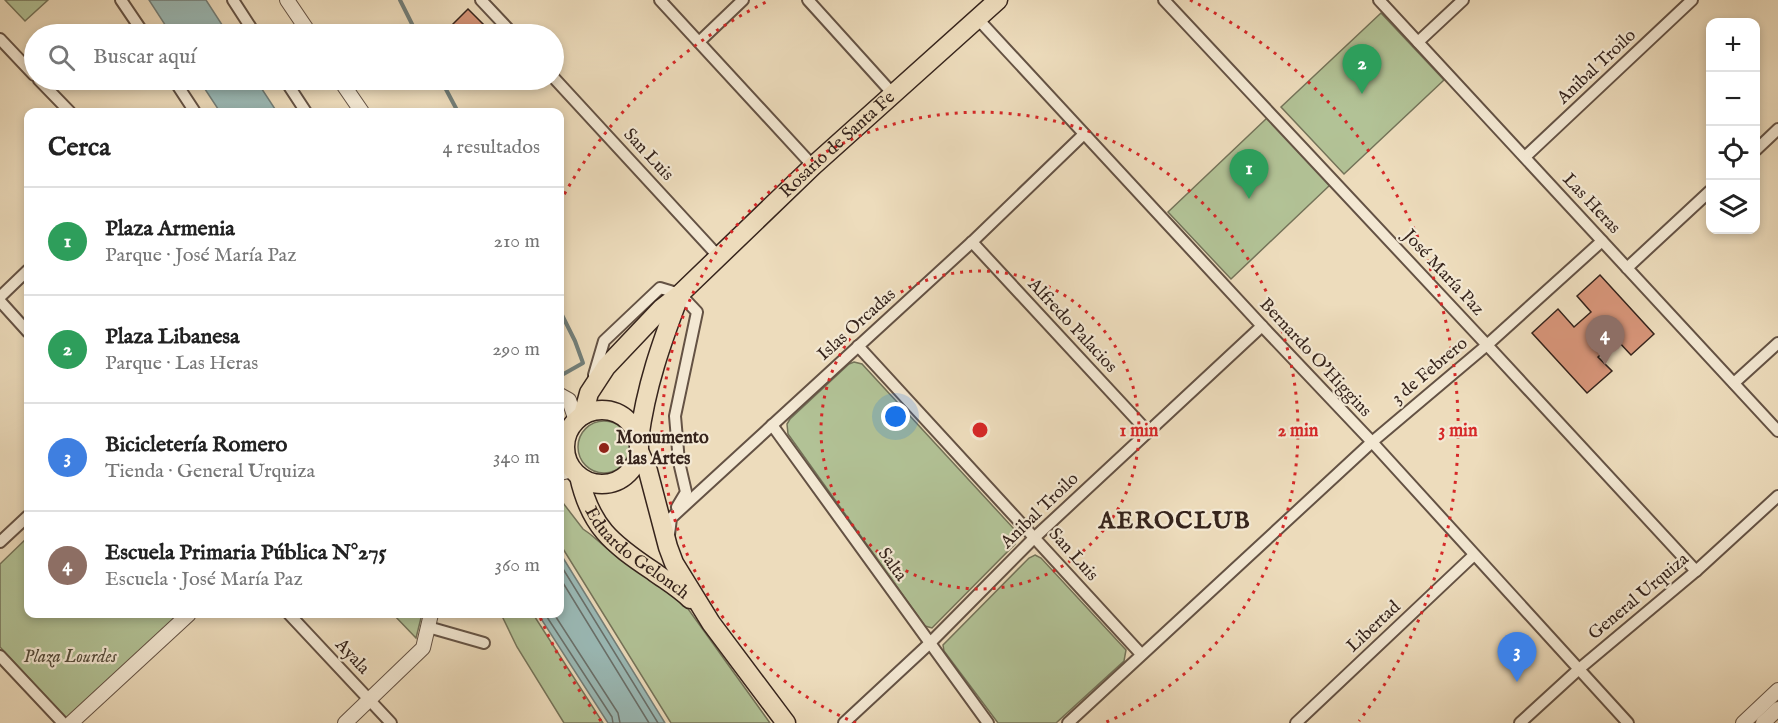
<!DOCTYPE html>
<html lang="es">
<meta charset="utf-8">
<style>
body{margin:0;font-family:"IM FELL English",serif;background:#f2f2f2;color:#222}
.controls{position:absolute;right:18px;top:18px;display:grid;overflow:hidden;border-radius:12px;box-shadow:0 3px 9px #0003}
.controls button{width:54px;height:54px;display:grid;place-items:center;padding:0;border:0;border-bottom:2px solid #e0e0e0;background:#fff;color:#222;font:30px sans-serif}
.you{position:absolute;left:896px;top:417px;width:21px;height:21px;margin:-15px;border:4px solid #fff;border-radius:50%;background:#1a73e8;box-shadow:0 0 0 9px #1a73e833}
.badge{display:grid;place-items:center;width:39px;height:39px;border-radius:50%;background:#d93025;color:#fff;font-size:20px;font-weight:700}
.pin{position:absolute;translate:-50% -50px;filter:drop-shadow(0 2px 3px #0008)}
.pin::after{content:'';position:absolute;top:32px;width:21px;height:18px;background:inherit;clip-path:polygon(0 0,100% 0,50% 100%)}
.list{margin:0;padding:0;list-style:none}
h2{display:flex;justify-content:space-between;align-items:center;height:78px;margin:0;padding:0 24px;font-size:26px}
h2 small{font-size:20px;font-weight:400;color:#767676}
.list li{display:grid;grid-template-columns:39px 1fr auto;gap:18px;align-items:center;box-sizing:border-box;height:108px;padding:0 24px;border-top:2px solid #e0e0e0}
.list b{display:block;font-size:22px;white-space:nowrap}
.list p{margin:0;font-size:20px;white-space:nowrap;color:#767676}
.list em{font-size:20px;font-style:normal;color:#767676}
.icon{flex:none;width:33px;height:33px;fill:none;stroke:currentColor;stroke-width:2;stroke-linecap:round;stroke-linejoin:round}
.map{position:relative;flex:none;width:1778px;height:723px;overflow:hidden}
.search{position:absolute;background:#fff;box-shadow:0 3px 9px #0003;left:24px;top:24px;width:540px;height:66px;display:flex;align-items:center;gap:15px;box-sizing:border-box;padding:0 21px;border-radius:33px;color:#767676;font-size:22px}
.panel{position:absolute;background:#fff;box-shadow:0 3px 9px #0003;left:24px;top:108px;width:540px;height:510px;border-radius:12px}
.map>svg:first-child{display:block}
</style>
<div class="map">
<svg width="1778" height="723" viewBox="0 0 1778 723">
<rect width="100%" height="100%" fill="#eddcbc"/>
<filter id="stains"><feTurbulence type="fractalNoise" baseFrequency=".00333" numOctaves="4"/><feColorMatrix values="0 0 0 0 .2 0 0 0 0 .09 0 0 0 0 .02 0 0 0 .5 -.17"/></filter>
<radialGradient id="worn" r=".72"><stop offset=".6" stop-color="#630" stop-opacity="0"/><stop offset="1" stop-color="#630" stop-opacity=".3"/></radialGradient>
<g fill="#b2c296" stroke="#747359" stroke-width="1.5">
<polygon points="5,0 48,0 25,21"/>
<polygon points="1381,13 1444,80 1344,174 1281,107"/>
<polygon points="1267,118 1330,185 1231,279 1168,212"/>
<polygon points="854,362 862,364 1015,530 1017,539 1015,544 932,628 925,626 788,434 787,424 790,419 849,364"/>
<circle cx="604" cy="447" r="26"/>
<polygon points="560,499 583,529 590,534 610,551 645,572 681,599 770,723 671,723 560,544"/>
<polygon points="28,537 28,614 182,614 69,721 0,647 0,564"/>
<polygon points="1035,555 1041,558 1126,650 1124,661 1056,723 998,723 944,651 943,645 1029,558"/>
<polygon points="393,614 422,614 416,638"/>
<polygon points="501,614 533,614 603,723 564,723 517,647"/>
</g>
<g fill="#9abab7" stroke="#727e79" stroke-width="1.5">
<polygon points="149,0 206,0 228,34 171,34"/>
<polygon points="199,80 256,80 277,112 220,112"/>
<polygon points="560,553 665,723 608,723 538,614 560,614"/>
</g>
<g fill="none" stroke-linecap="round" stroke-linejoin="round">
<g stroke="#686f6a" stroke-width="1.5">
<polyline points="560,564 658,723"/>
<polyline points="560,578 649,723"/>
<polyline points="545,614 612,717 613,723"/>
<polyline points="554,614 618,713 620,723"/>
</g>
<g stroke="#727e79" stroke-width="4">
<polyline points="400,0 417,34"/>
<polyline points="441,80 458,112"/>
<polyline points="560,311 575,341 583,363 560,376"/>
</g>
</g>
<g fill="#d69478" stroke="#36241c" stroke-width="1.5">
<polygon points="468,9 490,31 486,34 459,34 451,26"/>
<polygon points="1600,275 1654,334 1631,355 1617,340 1598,357 1612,371 1587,393 1532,333 1558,309 1574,327 1591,312 1577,296"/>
</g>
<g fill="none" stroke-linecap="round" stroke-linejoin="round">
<defs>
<g id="minor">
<polyline points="121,0 144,34"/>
<polyline points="233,0 255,34"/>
<polyline points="481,0 513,34"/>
<polyline points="660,0 813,166"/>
<polyline points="808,0 893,94"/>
<polyline points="1164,0 1487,345 1696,571"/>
<polyline points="1379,0 1778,431"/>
<polyline points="977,18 1262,326 1372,442 1628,723"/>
<polyline points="0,39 34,75"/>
<polyline points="699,42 743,0"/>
<polyline points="1418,42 1463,0"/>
<polyline points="554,78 718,256"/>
<polyline points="39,80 70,112"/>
<polyline points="174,80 195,112"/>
<polyline points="285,80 306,112"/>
<polyline points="1756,150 1778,129"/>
<polyline points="1525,157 1692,0"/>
<polyline points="972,242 1148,432"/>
<polyline points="1627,268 1710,191"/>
<polyline points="0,297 28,270"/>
<polyline points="0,301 28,332"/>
<polyline points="858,346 1141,654"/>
<polyline points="594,375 604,341 660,288 680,294 697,312 675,416 679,462 686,492 677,507"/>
<polyline points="1734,383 1778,343"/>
<polyline points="772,425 988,723"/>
<polyline points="669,535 671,518 972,242 1084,134"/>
<polyline points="0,542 28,516"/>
<polyline points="289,614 391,723"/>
<polyline points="428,627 484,643"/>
<polyline points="0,656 63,723"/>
<polyline points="844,723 929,644 1034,538 1262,326"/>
<polyline points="1068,723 1372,442 1487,345 1602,241"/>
<polyline points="1296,723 1474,555"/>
<polyline points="1520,723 1579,669 1696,571 1778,496"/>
</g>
<g id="tertiary">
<polyline points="287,0 310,34"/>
<polyline points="340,80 362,112"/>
<polyline points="560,395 569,400 576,421"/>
<polyline points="560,435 571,427"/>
<polyline points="560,473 573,470"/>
<polyline points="71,723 189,614"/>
<polyline points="345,723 423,648 431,614"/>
<polyline points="1743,723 1778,690"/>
<polyline points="1763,723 1778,709"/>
</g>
<g id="primary">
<circle cx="602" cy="447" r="37"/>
<path id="s1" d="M 583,415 L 589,393 L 606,367 L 662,308 L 680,294 L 813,166 L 998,0"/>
<path d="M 639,439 C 646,386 661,344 680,294"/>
<polyline points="639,451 648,471 668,547 674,563 711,623 786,723"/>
<path id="s2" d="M 579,476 C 590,526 611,543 653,571 C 665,580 679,588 690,599"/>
</g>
</defs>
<use href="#minor" stroke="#645244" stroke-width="14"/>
<use href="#tertiary" stroke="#645244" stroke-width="16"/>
<use href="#primary" stroke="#36241c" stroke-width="21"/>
<use href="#minor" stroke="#f3e8d3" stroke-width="10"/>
<use href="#tertiary" stroke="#f3e8d3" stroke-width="14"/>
<use href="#primary" stroke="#eddcbc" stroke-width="18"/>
</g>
<g fill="none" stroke="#d62828" stroke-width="3" stroke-dasharray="3 6">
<circle cx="980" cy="430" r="159"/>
<path d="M856 723A318 318 0 1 1 1104 723"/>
<path d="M601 721A478 478 0 0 1 540 617M560 202A478 478 0 0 1 770 0M1190 0A478 478 0 0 1 1359 721"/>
</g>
<circle fill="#8f2418" stroke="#f3e8d3" stroke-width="2" cx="604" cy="448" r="6"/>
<g text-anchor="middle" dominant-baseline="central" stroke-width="4.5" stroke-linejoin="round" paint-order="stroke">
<g font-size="18" fill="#36241c" stroke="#f3e8d3">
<text transform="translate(1597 67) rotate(-43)">Anibal Troilo</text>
<text stroke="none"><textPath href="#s1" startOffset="375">Rosario de Santa Fe</textPath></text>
<text transform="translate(648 155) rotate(47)">San Luis</text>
<text transform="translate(1591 204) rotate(47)">Las Heras</text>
<text transform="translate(1443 273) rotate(47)">José María Paz</text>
<text transform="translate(857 325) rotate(-42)">Islas Orcadas</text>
<text transform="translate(1072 326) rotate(47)">Alfredo Palacios</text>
<text transform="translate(1315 358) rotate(47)">Bernardo O'Higgins</text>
<text transform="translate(1430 371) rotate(-40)">3 de Febrero</text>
<text transform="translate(1040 511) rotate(-44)">Anibal Troilo</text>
<text stroke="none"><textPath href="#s2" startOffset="100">Eduardo Gelonch</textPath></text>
<text transform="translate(1073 555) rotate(48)">San Luis</text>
<text transform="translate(892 565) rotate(54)">Salta</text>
<text transform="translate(1639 597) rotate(-40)">General Urquiza</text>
<text transform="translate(1374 627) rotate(-43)">Libertad</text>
<text transform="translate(352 657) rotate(47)">Ayala</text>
</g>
<g font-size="18" font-weight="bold" fill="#36241c" stroke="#f3e8d3" text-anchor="start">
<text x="616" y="438">Monumento<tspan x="616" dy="21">a las Artes</tspan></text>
</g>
<g font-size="18" font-style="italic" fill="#554c3a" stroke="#f3e8d3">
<text x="70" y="657">Plaza Lourdes</text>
</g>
<g font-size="24" font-weight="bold" letter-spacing="1.5" fill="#36241c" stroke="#f3e8d3">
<text x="1175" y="521">AEROCLUB</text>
</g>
</g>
<circle cx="980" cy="430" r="9" fill="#d62828" stroke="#f3e8d3" stroke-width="3"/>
<g font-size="18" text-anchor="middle" font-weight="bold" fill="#d62828" stroke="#f3e8d3" stroke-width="4.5" stroke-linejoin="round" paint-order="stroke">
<text x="1139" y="436">1 min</text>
<text x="1298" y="436">2 min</text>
<text x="1458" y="436">3 min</text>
</g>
<rect width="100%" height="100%" filter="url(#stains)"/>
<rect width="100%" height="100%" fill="url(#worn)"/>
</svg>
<div class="controls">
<button>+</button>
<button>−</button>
<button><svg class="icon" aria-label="locate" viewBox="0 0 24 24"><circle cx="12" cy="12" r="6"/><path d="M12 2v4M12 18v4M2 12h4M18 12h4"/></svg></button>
<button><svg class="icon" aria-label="layers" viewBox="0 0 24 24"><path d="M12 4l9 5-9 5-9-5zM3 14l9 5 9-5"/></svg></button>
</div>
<div class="you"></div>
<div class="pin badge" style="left:1249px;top:199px;background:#2e9e5b">1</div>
<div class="pin badge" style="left:1362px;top:94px;background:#2e9e5b">2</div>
<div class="pin badge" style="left:1517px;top:682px;background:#3f7fe0">3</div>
<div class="pin badge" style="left:1605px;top:365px;background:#8d6e63">4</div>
<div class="search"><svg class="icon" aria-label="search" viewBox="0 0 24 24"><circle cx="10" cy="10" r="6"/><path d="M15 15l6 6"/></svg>Buscar aquí</div>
<section class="panel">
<h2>Cerca<small>4 resultados</small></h2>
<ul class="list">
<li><span class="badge" style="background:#2e9e5b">1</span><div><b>Plaza Armenia</b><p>Parque · José María Paz</p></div><em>210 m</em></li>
<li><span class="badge" style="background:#2e9e5b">2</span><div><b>Plaza Libanesa</b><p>Parque · Las Heras</p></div><em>290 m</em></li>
<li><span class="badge" style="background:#3f7fe0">3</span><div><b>Bicicletería Romero</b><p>Tienda · General Urquiza</p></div><em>340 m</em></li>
<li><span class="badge" style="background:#8d6e63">4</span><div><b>Escuela Primaria Pública N°275</b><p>Escuela · José María Paz</p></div><em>360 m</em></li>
</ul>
</section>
</div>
